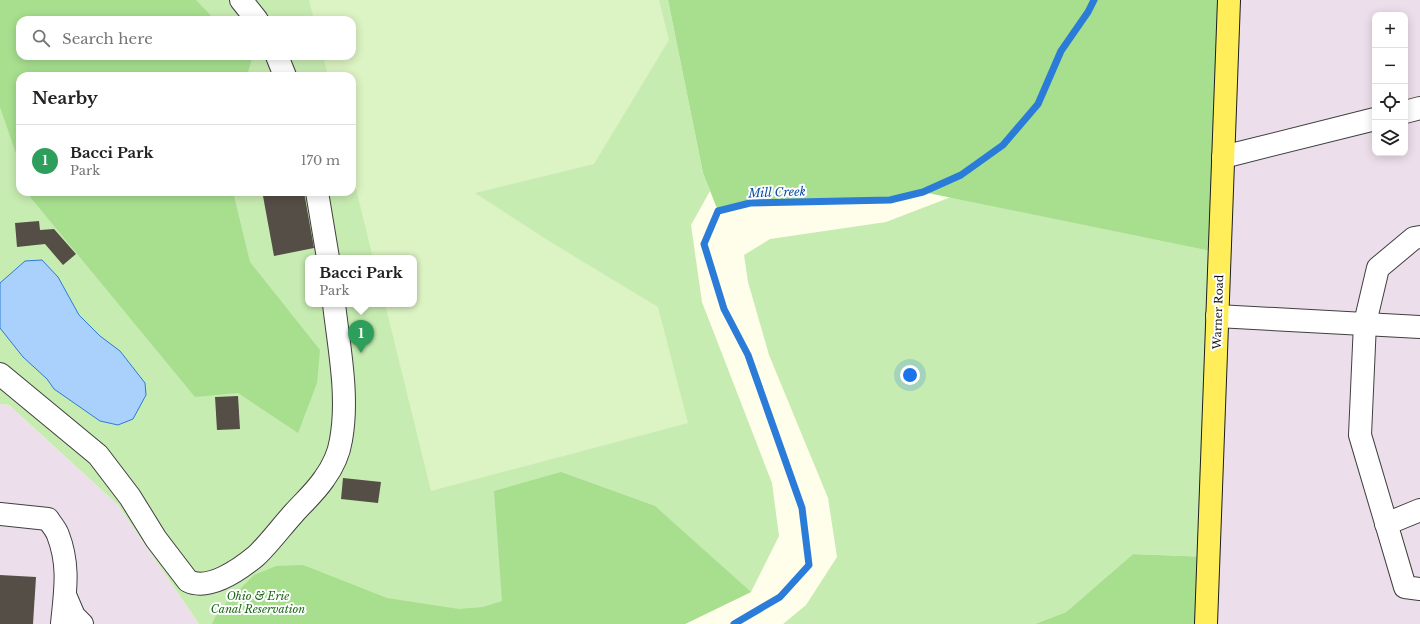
<!DOCTYPE html>
<meta charset="utf-8">
<style>
body{margin:0;font-family:"Libre Baskerville",serif;background:#f2f2f2;color:#222}
.controls{position:absolute;right:12px;top:12px;display:grid;overflow:hidden;border-radius:8px;box-shadow:0 2px 10px #0003}
.controls button{width:36px;height:36px;display:grid;place-items:center;padding:0;border:0;border-bottom:1px solid #e0e0e0;background:#fff;color:#222;font:20px sans-serif}
.you{position:absolute;left:910px;top:375px;width:14px;height:14px;margin:-10px;border:3px solid #fff;border-radius:50%;background:#1a73e8;box-shadow:0 0 0 6px #1a73e833}
.badge{display:grid;place-items:center;width:26px;height:26px;border-radius:50%;background:#c72919;color:#fff;font-size:13px;font-weight:700}
.pin{position:absolute;translate:-50% -33px;filter:drop-shadow(0 1px 2px #0008)}
.pin::after{content:'';position:absolute;top:21px;width:14px;height:12px;background:inherit;clip-path:polygon(0 0,100% 0,50% 100%)}
.popup{position:absolute;left:305px;top:255px;width:112px;height:52px;box-sizing:border-box;display:grid;place-content:center;border-radius:8px;background:#fff;filter:drop-shadow(0 1px 3px #0005);font-size:13px;white-space:nowrap;color:#767676}
.popup b{font-size:15px;color:#222}
.popup::after{content:'';position:absolute;left:50%;top:100%;margin-left:-8px;border:8px solid transparent;border-top-color:#fff}
.list{margin:0;padding:0;list-style:none}
h2{display:flex;justify-content:space-between;align-items:center;height:52px;margin:0;padding:0 16px;font-size:17px}
h2 small{font-size:13px;font-weight:400;color:#767676}
.list li{display:grid;grid-template-columns:26px 1fr auto;gap:12px;align-items:center;box-sizing:border-box;height:72px;padding:0 16px;border-top:1px solid #e0e0e0}
.list b{display:block;font-size:15px;white-space:nowrap}
.list p{margin:0;font-size:13px;white-space:nowrap;color:#767676}
.list em{font-size:13px;font-style:normal;color:#767676}
.icon{flex:none;width:22px;height:22px;fill:none;stroke:currentColor;stroke-width:2;stroke-linecap:round;stroke-linejoin:round}
.map{position:relative;flex:none;width:1420px;height:624px;overflow:hidden}
.search{position:absolute;background:#fff;box-shadow:0 2px 10px #0003;left:16px;top:16px;width:340px;height:44px;display:flex;align-items:center;gap:10px;box-sizing:border-box;padding:0 14px;border-radius:12px;color:#767676;font-size:15px}
.panel{position:absolute;background:#fff;box-shadow:0 2px 10px #0003;left:16px;top:72px;width:340px;height:124px;border-radius:12px}
.map>svg:first-child{display:block}
</style>
<div class="map">
<svg width="1420" height="624" viewBox="0 0 1420 624">
<rect width="100%" height="100%" fill="#fffeea"/>
<g fill="#ecdfeb" fill-rule="evenodd">
<path d="M 1229,0 L 1420,0 L 1420,624 L 1206,624 ZM 1375,15 L 1405,15 L 1405,153 L 1375,153 Z"/>
<polygon points="0,404 9,405 118,505 199,624 0,624"/>
</g>
<g fill="#c7ecb1" fill-rule="evenodd">
<path d="M 0,0 L 668,0 L 703,173 L 710,191 L 691,225 L 702,302 L 772,483 L 779,536 L 751,592 L 685,624 L 199,624 L 118,505 L 9,405 L 0,404 ZM 20,20 L 352,20 L 352,56 L 20,56 ZM 20,76 L 352,76 L 352,192 L 20,192 ZM 308,258 L 414,258 L 414,304 L 308,304 Z"/>
<polygon points="951,197 1220,253 1209,557 1133,554 1066,612 1035,624 783,624 806,605 837,557 828,498 769,355 748,282 744,255 770,239 886,222"/>
</g>
<g fill="#a7df8f">
<polygon points="0,0 196,0 215,20 20,20 20,56 251,56 252,58 247,76 20,76 20,165 0,107"/>
<polygon points="668,0 1229,0 1220,253 923,192 890,200 750,203 718,211 703,173"/>
<polygon points="29,192 233,192 250,262 320,350 317,383 298,433 238,393 195,397 31,198"/>
<polygon points="561,472 655,506 751,592 685,624 212,624 218,611 254,575 276,566 303,565 387,598 459,609 483,607 502,601 494,491"/>
<polygon points="1133,554 1209,557 1206,624 1035,624 1066,612"/>
</g>
<polygon fill="#dcf3c3" points="309,0 659,0 669,40 594,164 475,193 549,241 658,307 688,423 431,491 385,304 414,304 414,258 373,258 352,173 352,76 328,76 323,56 352,56 352,20 314,20"/>
<polygon fill="#aad1fb" stroke="#2b7bd8" points="42,260 58,277 79,315 100,336 120,351 145,383 146,395 133,419 118,425 100,421 54,389 47,379 23,357 0,328 0,283 25,261"/>
<g fill="none" stroke-linecap="round" stroke-linejoin="round">
<polyline stroke="#2b7bd8" stroke-width="7" points="734,624 780,597 809,565 802,508 748,355 724,309 704,244 718,211 750,203 890,200 923,192 961,175 1003,145 1038,104 1061,51 1088,12 1094,0"/>
</g>
<g fill="#554e47">
<polygon points="283,192 304,192 314,248 274,256 263,196"/>
<polygon points="39,221 40,230 54,229 76,254 63,265 45,244 17,247 15,223"/>
<polygon points="238,396 240,429 217,430 215,397"/>
<polygon points="343,478 381,482 378,503 341,499"/>
<polygon points="0,575 36,577 33,624 0,624"/>
</g>
<g fill="none" stroke-linecap="round" stroke-linejoin="round">
<defs>
<g id="minor">
<polyline points="241,0 257,20"/>
<polyline points="277,56 285,76"/>
<polyline points="1405,112 1420,108"/>
<polyline points="1223,157 1375,119"/>
<polyline points="317,192 328,258"/>
<polyline points="1420,237 1414,238 1378,268 1365,323 1360,435 1405,587 1420,589"/>
<polyline points="1217,316 1420,327"/>
<path d="M 0,374 L 98,455 L 130,497 L 156,539 L 188,581 C 209,591 239,570 256,556 C 268,545 282,526 294,513 C 304,502 316,491 324,479 C 332,468 339,453 341,440 C 349,396 339,348 334,304"/>
<path d="M 0,514 L 48,519 C 51,524 56,529 58,535 C 70,566 65,592 62,624"/>
<polyline points="1386,524 1420,510"/>
<polyline points="65,595 74,616 82,624"/>
</g>
<polyline id="major" points="1206,624 1229,0"/>
</defs>
<use href="#minor" stroke="#3f3f3f" stroke-width="24"/>
<use href="#major" stroke="#1d1d1d" stroke-width="24"/>
<use href="#minor" stroke="#fff" stroke-width="22"/>
<use href="#major" stroke="#ffee5a" stroke-width="22"/>
</g>
<g text-anchor="middle" dominant-baseline="central" stroke-width="4" stroke-linejoin="round" paint-order="stroke">
<g font-size="11" fill="#0c0c0c" stroke="#fff">
<text transform="translate(1218 312) rotate(-88)">Warner Road</text>
</g>
<g font-size="11" font-style="italic" fill="#1c6817" stroke="#fff">
<text x="258" y="596">Ohio &amp; Erie<tspan x="258" dy="13">Canal Reservation</tspan></text>
</g>
<g font-size="12" font-style="italic" fill="#0b4da7" stroke="#fff">
<text transform="translate(777 192) rotate(-2)">Mill Creek</text>
</g>
</g>
</svg>
<div class="controls">
<button>+</button>
<button>−</button>
<button><svg class="icon" aria-label="locate" viewBox="0 0 24 24"><circle cx="12" cy="12" r="6"/><path d="M12 2v4M12 18v4M2 12h4M18 12h4"/></svg></button>
<button><svg class="icon" aria-label="layers" viewBox="0 0 24 24"><path d="M12 4l9 5-9 5-9-5zM3 14l9 5 9-5"/></svg></button>
</div>
<div class="you"></div>
<div class="pin badge" style="left:361px;top:353px;background:#2e9e5b">1</div>
<div class="popup"><b>Bacci Park</b>Park</div>
<div class="search"><svg class="icon" aria-label="search" viewBox="0 0 24 24"><circle cx="10" cy="10" r="6"/><path d="M15 15l6 6"/></svg>Search here</div>
<section class="panel">
<h2>Nearby<small></small></h2>
<ul class="list">
<li><span class="badge" style="background:#2e9e5b">1</span><div><b>Bacci Park</b><p>Park</p></div><em>170 m</em></li>
</ul>
</section>
</div>
